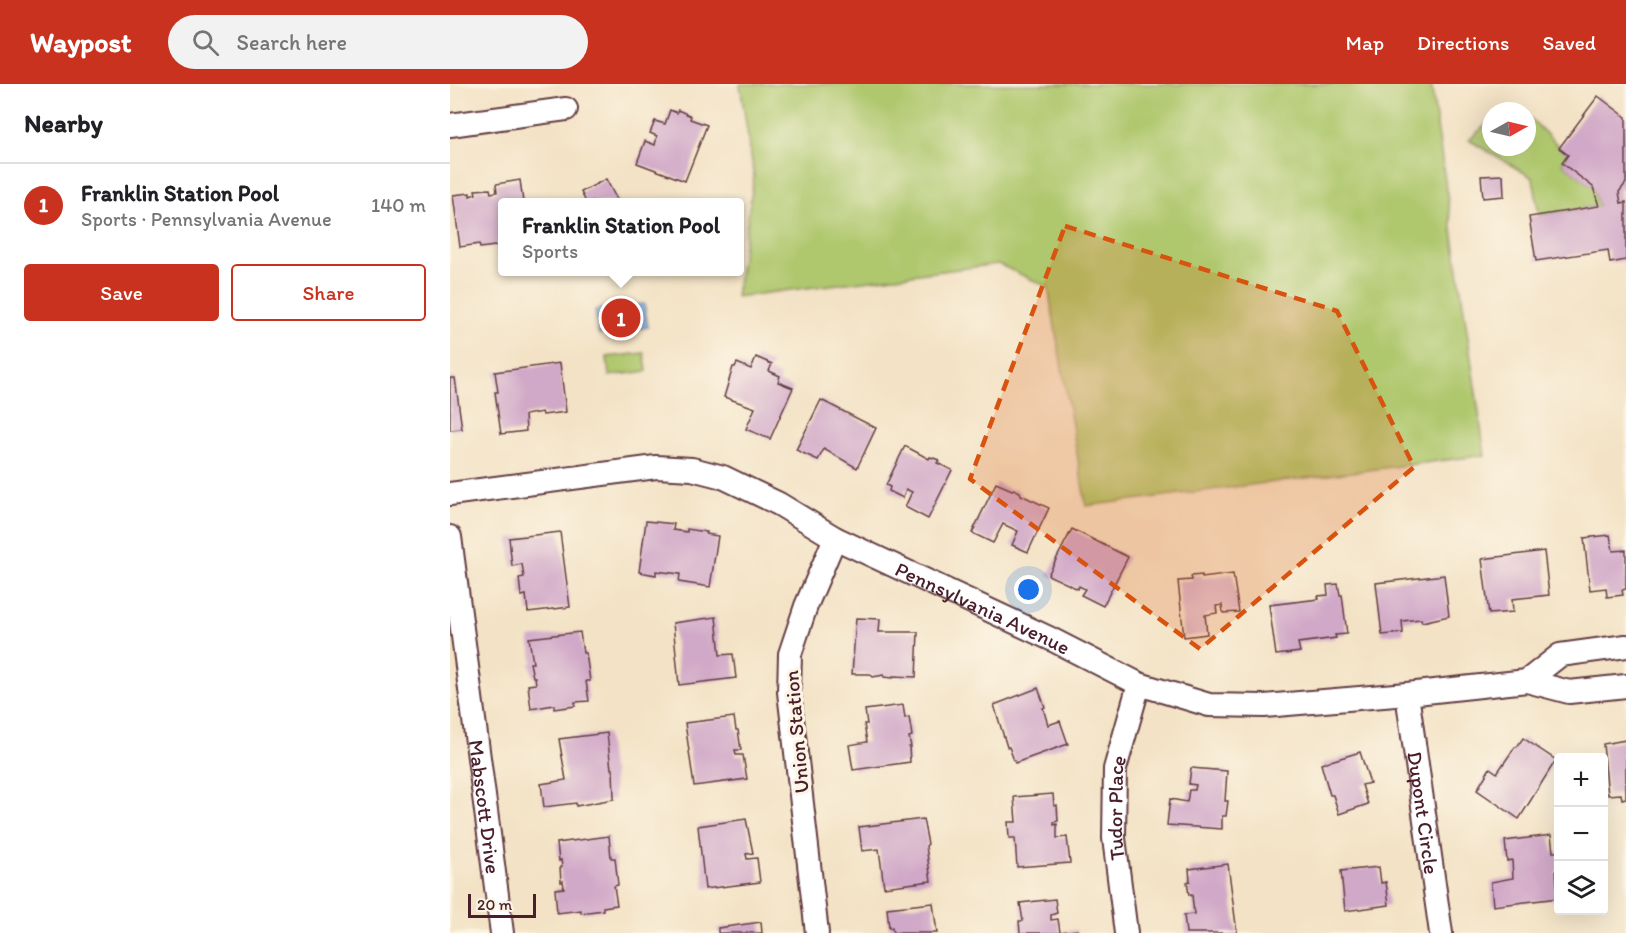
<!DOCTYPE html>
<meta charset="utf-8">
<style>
body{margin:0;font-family:Itim,sans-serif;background:#f2f2f2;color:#202124}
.controls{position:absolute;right:18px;bottom:18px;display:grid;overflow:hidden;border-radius:6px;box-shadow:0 6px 24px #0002}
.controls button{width:54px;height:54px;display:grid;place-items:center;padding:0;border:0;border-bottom:2px solid #e0e0e0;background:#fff;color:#202124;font:30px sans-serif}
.compass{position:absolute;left:1032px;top:18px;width:54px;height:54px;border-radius:50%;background:#fff;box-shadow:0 6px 24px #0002;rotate:82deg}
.scale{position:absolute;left:18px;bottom:15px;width:68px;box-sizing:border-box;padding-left:6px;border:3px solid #4a1f2b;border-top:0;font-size:16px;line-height:21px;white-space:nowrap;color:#4a1f2b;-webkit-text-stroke:4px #fcf5e5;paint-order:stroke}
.you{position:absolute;left:579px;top:506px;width:21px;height:21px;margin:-15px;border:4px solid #fff;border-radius:50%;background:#1a73e8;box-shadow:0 0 0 9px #1a73e833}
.badge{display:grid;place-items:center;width:39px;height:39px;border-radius:50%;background:#c8321e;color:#fff;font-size:20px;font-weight:700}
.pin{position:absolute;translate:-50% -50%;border:3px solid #fff;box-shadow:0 2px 6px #0006}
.popup{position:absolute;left:48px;top:114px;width:246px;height:78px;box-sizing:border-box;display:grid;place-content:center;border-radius:6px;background:#fff;filter:drop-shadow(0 2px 4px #0005);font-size:20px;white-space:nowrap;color:#757577}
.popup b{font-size:22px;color:#202124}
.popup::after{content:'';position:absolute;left:50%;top:100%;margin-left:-12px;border:12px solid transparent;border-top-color:#fff}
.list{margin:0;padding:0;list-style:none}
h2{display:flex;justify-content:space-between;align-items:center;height:78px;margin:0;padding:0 24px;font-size:26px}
h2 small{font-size:20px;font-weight:400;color:#757577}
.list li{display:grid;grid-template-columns:39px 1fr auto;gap:18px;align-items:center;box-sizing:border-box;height:84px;padding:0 24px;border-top:2px solid #e0e0e0}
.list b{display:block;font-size:22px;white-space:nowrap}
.list p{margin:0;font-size:20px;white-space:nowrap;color:#757577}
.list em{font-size:20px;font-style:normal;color:#757577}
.actions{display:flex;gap:12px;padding:18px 24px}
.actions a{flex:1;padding:14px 0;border:2px solid #c8321e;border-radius:6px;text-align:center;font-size:21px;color:#c8321e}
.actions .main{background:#c8321e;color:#fff}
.icon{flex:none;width:33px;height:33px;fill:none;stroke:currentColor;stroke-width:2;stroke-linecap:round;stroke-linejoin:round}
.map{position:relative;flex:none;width:1176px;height:849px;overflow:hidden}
header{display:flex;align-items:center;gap:36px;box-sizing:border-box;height:84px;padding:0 30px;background:#c8321e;color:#fff}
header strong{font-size:28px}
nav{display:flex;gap:33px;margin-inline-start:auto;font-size:21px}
.search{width:420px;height:54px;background:#f2f2f2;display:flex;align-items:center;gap:15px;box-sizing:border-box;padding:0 21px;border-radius:33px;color:#757577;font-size:22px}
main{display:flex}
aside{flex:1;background:#fff}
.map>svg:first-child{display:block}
</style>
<header>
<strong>Waypost</strong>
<div class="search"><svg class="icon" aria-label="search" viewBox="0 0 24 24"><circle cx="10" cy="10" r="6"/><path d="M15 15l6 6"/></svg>Search here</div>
<nav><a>Map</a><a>Directions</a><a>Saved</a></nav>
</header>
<main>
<aside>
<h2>Nearby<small></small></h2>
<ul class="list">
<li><span class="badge">1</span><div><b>Franklin Station Pool</b><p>Sports · Pennsylvania Avenue</p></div><em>140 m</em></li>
</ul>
<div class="actions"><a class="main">Save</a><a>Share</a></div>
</aside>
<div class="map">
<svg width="1176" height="849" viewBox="0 0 1176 849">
<rect width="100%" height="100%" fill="#fcf5e5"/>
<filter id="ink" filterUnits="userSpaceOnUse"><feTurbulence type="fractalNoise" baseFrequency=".0167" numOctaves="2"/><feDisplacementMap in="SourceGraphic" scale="12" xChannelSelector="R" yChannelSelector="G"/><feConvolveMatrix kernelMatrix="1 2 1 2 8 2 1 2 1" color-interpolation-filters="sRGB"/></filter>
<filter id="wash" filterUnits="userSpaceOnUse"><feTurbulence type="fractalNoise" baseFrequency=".008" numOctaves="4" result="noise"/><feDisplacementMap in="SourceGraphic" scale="24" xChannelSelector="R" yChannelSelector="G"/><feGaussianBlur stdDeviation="1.35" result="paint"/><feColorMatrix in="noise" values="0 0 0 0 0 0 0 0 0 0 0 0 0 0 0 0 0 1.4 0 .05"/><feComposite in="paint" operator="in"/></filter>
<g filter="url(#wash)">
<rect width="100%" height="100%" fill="#f3e2c5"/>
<g fill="#afc76d" stroke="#7c734c" stroke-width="1.5">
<polygon points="290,0 981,0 1035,371 636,422 598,203 548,180 286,213 304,92"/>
<polygon points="1077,31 1118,71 1112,79 1143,103 1149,122 1089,131 1083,94 1019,56 1041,36 1041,63 1077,63"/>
<polygon points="194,269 197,287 159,292 157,273"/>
</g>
<polygon fill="#7eb6ee" stroke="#646a8c" stroke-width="1.5" points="194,220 198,243 149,250 145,226"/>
<g id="blocks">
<g fill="#d1a9c8">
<polygon points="1148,12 1176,33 1176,99 1169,108 1171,119 1176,118 1176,176 1160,179 1158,166 1086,177 1079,133 1149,122 1143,103 1112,79 1118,71 1109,64"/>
<polygon points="220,26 227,29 228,26 241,32 240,35 257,41 235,97 187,79 195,57 205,61 207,52 200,49 205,37 215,40"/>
<polygon points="1053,91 1054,112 1033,114 1031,92"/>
<polygon points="156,95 168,118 136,118 131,108"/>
<polygon points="70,96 73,118 52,118 52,161 30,164 29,160 10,163 3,111 20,109 20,112 26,110 25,106 40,105 41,109 47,108 46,100"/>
<polygon points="306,273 322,280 319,287 330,292 328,298 343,304 320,355 296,345 305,324 274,313 283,283 285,283 287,279 301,285"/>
<polygon points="110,279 116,328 93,331 92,328 75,331 76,347 51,350 45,308 48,308 45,288"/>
<polygon points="0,294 5,294 12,345 0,346"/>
<polygon points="371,316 426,344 407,384 374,365 368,376 346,366"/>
<polygon points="455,362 479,375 480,373 489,376 487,379 502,386 478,435 455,423 462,408 456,405 453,414 439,407 440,403 436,401"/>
<polygon points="546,399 562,406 564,405 570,408 571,411 599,424 578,468 562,461 568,447 553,440 543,459 522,449"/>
<polygon points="196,437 224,440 223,446 237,448 237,445 257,448 256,450 268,452 260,503 229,498 230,490 206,487 206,491 189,488"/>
<polygon points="622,445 678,473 653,522 631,511 635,505 629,502 628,505 598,491"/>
<polygon points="110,448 120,523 78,528 76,511 71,512 69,494 74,493 72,480 62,482 59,454"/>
<polygon points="1160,451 1163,467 1176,466 1176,505 1172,506 1173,511 1157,513 1156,504 1140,506 1134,454"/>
<polygon points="1094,467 1099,511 1062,515 1063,528 1039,530 1032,475"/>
<polygon points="783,490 789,528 773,529 772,521 766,522 767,529 755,531 757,550 734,553 728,497 742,496 741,492 752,491 752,494"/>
<polygon points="994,491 999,532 972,538 971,535 952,537 953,549 932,551 926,499"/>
<polygon points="888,500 890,511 892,511 897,550 885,551 886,554 848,559 850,568 826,571 819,521 869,515 868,512 878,511 877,501"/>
<polygon points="266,533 270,571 283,570 286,594 229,601 223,539"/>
<polygon points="406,534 430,535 429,548 468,548 466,593 443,592 443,594 434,593 434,591 423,593 420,590 402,590"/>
<polygon points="130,548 133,569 136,569 140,597 136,597 139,617 125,618 125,622 104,625 104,621 81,625 78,601 86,600 85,593 83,593 80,579 83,579 79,554"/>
<polygon points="588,604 595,623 593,624 598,641 610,637 618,660 565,679 559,663 557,663 544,621"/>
<polygon points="453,621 455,634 459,633 462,652 459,653 461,663 459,663 460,678 403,686 399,661 417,658 414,640 417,640 415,626"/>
<polygon points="284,633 286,646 288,646 291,666 285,666 286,671 293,671 297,695 244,702 235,639"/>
<polygon points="157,649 161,685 163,685 164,715 126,722 126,719 94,723 91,700 116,696 109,655"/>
<polygon points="1073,654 1106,676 1069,735 1027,706 1040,684 1047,689 1065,663 1067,663"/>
<polygon points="1176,656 1176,714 1172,715 1171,710 1158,711 1153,660"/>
<polygon points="910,668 920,699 912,701 918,720 889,730 883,711 880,711 871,680"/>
<polygon points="741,684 777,687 775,717 778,717 776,732 772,732 772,745 717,741 720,715 737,718 739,706 745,706 746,701 739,700"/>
<polygon points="603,710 604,722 607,721 608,737 604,738 604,741 607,740 607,754 617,753 620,779 567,783 565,754 559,754 558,738 566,738 564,713"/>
<polygon points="296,735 303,769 296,770 297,775 307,774 310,798 255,805 248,742"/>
<polygon points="473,735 478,760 476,762 481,797 434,803 429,765 412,767 409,743"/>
<polygon points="1101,751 1103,768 1108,768 1108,787 1106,787 1108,814 1043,822 1041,798 1063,794 1062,776 1057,777 1055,757"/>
<polygon points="159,752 161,774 165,774 168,801 164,802 167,821 153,823 153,826 131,829 131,826 107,829 105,805 114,804 113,797 111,798 110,783 112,783 111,776 109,777 107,759"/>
<polygon points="778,780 787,849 736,849 734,831 744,830 742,811 739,811 737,798 740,797 739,785"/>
<polygon points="929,783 931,799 936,798 939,821 895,827 891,787"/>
<polygon points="605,815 607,829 601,831 601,836 608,835 610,848 627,846 628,849 570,849 569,837 573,837 570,819"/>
<polygon points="483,819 487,849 443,849 442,844 439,844 437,824"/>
<polygon points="311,838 312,849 268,849 268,844"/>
</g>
</g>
</g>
<g filter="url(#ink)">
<use href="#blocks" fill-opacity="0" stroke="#633c42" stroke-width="1.5"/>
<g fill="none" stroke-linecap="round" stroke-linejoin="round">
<defs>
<g id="street">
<polyline points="0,41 116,25"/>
<path id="s1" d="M 0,410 L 206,383 L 242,385 L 273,393 L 329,420 L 385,454 L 601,555 L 689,600 L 759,621 L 814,622 L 957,610 L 1077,597 L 1119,608 L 1176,602"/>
<path id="s2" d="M 0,453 L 52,849"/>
<polyline points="1077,597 1110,571 1176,562"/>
<path id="s3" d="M 957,610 L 991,849"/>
<polyline points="367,849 339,608 340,570 356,522 385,454"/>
<path id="s4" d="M 676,849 L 664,754 L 665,685 L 689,600"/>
</g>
</defs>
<use href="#street" stroke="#633c42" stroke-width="26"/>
<use href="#street" stroke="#fff" stroke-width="22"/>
</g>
</g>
<path fill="#d8530f" fill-opacity="0.2" stroke="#d8530f" stroke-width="4.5" stroke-dasharray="12 8" stroke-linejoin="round" d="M 615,142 L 887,227 L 964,383 L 750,565 L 520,395 Z"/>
<g text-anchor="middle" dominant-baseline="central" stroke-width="6" stroke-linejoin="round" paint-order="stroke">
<g font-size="21" fill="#4a1f2b" stroke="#fcf5e5">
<text stroke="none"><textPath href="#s1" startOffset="567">Pennsylvania Avenue</textPath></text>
<text transform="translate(346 648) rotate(-95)">Union Station</text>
<text stroke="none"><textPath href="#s2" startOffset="272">Mabscott Drive</textPath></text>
<text stroke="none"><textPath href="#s4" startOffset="126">Tudor Place</textPath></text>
<text stroke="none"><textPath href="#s3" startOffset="120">Dupont Circle</textPath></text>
</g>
</g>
</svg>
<div class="controls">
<button>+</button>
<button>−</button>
<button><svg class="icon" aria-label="layers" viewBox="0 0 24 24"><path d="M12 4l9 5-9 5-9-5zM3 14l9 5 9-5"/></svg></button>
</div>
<svg class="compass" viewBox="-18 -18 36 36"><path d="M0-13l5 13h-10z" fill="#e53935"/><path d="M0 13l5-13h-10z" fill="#757577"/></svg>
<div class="scale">20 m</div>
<div class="you"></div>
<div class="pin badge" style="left:171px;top:234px">1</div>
<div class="popup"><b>Franklin Station Pool</b>Sports</div>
</div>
</main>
